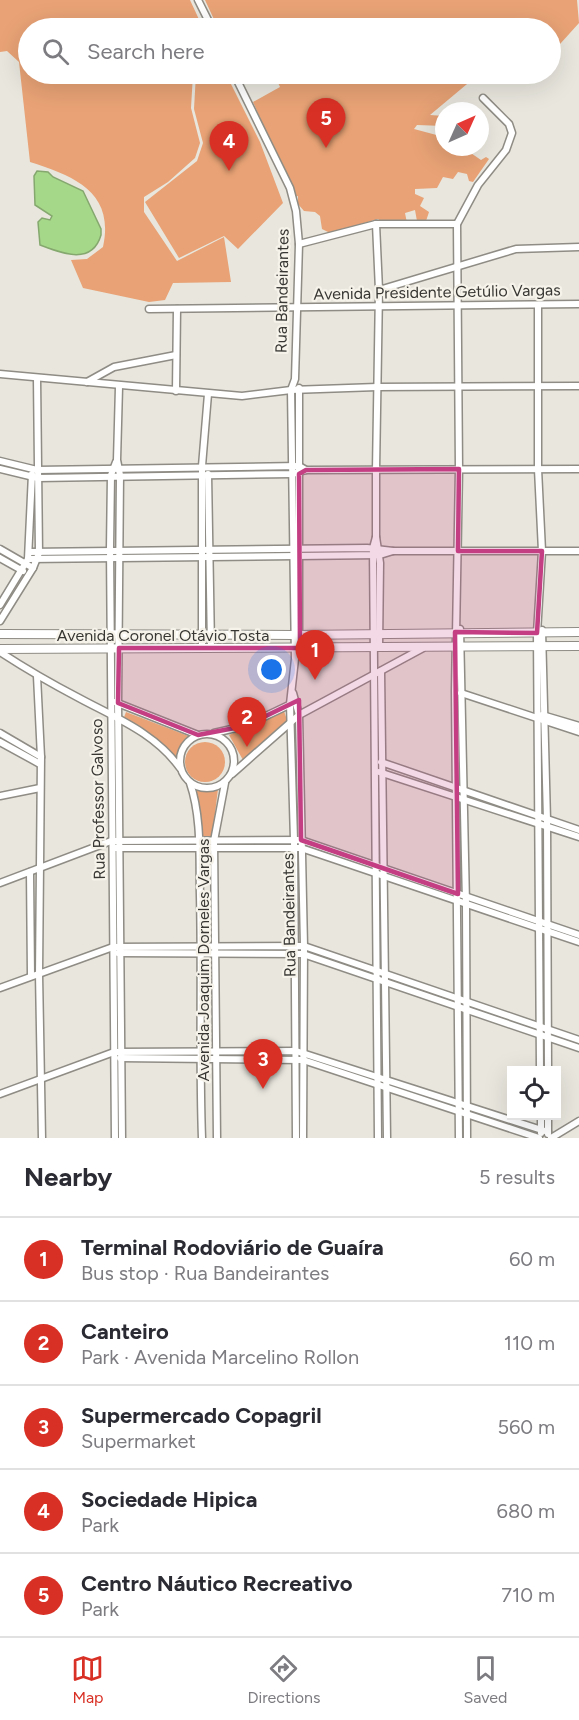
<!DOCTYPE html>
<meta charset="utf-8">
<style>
body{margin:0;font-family:Figtree,sans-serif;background:#f2f2f3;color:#2b2b33}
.controls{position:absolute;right:18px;bottom:18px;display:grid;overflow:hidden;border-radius:0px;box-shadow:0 6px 24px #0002}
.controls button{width:54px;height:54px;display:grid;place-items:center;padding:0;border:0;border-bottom:2px solid #e1e1e2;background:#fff;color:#2b2b33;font:30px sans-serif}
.compass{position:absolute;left:435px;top:102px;width:54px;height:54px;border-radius:50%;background:#fff;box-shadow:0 6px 24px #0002;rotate:45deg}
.you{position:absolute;left:272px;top:670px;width:21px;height:21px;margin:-15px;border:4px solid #fff;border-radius:50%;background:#1a73e8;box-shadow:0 0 0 9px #1a73e833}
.badge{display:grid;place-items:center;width:39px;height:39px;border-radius:50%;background:#d93025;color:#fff;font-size:20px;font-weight:700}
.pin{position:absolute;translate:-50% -50px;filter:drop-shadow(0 2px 3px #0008)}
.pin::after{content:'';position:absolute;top:32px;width:21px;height:18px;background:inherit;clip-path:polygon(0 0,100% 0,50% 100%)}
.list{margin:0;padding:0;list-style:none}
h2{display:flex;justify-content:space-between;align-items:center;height:78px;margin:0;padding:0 24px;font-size:26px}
h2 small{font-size:20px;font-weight:400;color:#7c7c81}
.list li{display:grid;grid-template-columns:39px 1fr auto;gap:18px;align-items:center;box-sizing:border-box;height:84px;padding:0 24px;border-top:2px solid #e1e1e2}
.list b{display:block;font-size:22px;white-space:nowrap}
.list p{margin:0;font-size:20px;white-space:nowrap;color:#7c7c81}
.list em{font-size:20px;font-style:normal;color:#7c7c81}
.icon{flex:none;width:33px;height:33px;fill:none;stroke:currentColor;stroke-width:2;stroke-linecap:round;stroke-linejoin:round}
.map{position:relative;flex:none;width:579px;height:1138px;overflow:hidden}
.search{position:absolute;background:#fff;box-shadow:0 6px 24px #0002;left:18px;right:18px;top:18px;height:66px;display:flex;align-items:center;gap:15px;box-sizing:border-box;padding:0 21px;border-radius:33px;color:#7c7c81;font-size:22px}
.sheet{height:498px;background:#fff}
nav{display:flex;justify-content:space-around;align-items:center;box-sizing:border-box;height:84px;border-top:2px solid #e1e1e2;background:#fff;font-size:16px;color:#7c7c81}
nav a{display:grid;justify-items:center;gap:3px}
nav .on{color:#d93025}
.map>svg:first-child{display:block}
</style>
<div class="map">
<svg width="579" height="1138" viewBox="0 0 579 1138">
<rect width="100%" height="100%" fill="#e8e6dd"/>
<g fill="#e8a275">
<path d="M 0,0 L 190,0 L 203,28 L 28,28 L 28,74 L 193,74 L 191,108 L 200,143 L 195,158 L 168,182 L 144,197 L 144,212 L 177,261 L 224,237 L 231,282 L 173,283 L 165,300 L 149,302 L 83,288 L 71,260 L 87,259 L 103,247 C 115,192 74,176 30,162 L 19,62 L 7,51 L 0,52 Z"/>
<polygon points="205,0 577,0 579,23 551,54 550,28 218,28"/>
<polygon points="196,74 226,74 260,142 283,203 238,249 224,236 179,258 145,202 197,161 203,143 194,109"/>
<polygon points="274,74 479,74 430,115 444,116 444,126 417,125 414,129 444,137 444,147 462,147 481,160 486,157 489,159 473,182 469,181 467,174 458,172 453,179 443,177 437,188 415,189 415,194 424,198 420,206 429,212 426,221 417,221 415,210 405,213 407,223 385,224 378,219 330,233 322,229 320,216 315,212 304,211 298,204 298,196 295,197 253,102 280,87"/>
<polygon points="284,711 288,723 243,760 229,735"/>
<polygon points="126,712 191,737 178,759 155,737 123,720"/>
<circle cx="205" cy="762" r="20"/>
<polygon points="218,789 212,838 202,838 196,790"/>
</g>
<path fill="#a6d889" stroke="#85a86f" stroke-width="1.5" d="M 37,171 L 48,172 L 53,177 L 83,191 L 101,229 L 101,235 C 92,266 61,253 40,245 L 38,222 L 42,218 L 50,220 L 52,216 L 35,205 L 34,176 Z"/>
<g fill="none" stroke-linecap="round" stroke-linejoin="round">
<defs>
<g id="minor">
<polyline points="198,0 212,28"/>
<polyline points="234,74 290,188 296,211 299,244 295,379 291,390 295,659 290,704 294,840 296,1138"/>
<polyline points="376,224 379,290 376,470 376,537 380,563 379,647"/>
<polyline points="299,244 376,224 457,224"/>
<polyline points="379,290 516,249 579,247"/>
<polyline points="538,305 538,469 542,551 537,633 540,1070"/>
<polyline points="149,309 579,304"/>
<polyline points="0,374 242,396 291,390 377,387 579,386"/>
<polyline points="87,382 114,367 176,355"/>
<polyline points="119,387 117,460 120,475 118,703 122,1138"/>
<polyline points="299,388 299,650"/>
<polyline points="176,391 177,309"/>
<polyline points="0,461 37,470 299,466 306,470 579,469"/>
<polyline points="0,469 38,478 292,474 306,470"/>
<polyline points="208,474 211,647"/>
<polyline points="376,537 373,548 378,1138"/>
<polyline points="0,549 33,568"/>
<polyline points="29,552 367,548 393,551 579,551"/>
<polyline points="0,558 23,571"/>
<polyline points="28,559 380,555 393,551"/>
<polyline points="0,605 28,559 32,474"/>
<polyline points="0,621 33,568 39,553 37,378"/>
<polyline points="460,629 466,903 467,1138"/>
<polyline points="542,630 547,820 548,1070"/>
<polyline points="202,647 202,466 208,394"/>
<path d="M 0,652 C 26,669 52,684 79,698 C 116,718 155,733 180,768"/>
<polyline points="381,671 387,1138"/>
<polyline points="37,676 41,757 39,974 42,1138"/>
<polyline points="293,693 299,715 304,946 303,1138"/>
<polyline points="461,693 579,732"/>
<polyline points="115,702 198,735"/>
<polyline points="542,715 579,726"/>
<polyline points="0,733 41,757"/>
<polyline points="214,733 245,726 291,704"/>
<circle cx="207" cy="761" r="27"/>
<polyline points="0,742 40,764"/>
<polyline points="381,762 579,830"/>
<polyline points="379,772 579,837"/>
<polyline points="232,774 299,715 423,648"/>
<path d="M 190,783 C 202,818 199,859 200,896 C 202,977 199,1057 202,1138"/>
<polyline points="0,796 40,788"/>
<polyline points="115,848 301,848 579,942"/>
<polyline points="30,872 31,976"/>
<polyline points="0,883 111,841 301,840 579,935"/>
<polyline points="118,953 303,954 579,1048"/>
<polyline points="0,988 113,947 304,946 579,1040"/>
<polyline points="120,1058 303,1060 539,1138"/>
<polyline points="0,1094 114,1052 296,1051 548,1132"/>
<polyline points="548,1116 548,1134"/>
<polyline points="541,1133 541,1116"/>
<polyline points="115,1138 110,549 111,475 116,462"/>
<polyline points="217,1138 214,841 225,783"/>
<polyline points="459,1138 455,691 459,469 457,224 478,185 506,150 512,133 509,124 483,98"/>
<polyline points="551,1138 579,1121"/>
</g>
<g id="major">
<polyline points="0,634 294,635 579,632"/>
<polyline points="0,649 579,646"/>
</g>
</defs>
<use href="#minor" stroke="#8e8c84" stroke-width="9"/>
<use href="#major" stroke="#8e8c84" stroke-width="10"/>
<use href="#minor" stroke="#fff" stroke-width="6"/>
<use href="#major" stroke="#fff" stroke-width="8"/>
</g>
<path fill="#c33e82" fill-opacity="0.2" stroke="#c33e82" stroke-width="4.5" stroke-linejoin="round" d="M 459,469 L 458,551 L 542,551 L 537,633 L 455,632 L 458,894 L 301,840 L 299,700 L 245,726 L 198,735 L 118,703 L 119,648 L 300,648 L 299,474 L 306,470 Z"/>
<g text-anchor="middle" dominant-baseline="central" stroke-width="4.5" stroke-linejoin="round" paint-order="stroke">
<g font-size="16" fill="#383733" stroke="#f6f3ea">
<text transform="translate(282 291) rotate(-89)">Rua Bandeirantes</text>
<text transform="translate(437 292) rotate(-1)">Avenida Presidente Getúlio Vargas</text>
<text x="163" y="635">Avenida Coronel Otávio Tosta</text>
<text transform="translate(98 799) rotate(-91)">Rua Professor Galvoso</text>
<text transform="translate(289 915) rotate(-91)">Rua Bandeirantes</text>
<text transform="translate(203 960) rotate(-90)">Avenida Joaquim Dorneles Vargas</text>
</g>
</g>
</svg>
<div class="controls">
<button><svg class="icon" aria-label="locate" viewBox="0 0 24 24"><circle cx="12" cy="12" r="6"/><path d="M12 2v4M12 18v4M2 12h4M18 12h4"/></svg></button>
</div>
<svg class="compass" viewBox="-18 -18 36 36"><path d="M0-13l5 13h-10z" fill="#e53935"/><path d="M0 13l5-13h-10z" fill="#7c7c81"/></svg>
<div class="you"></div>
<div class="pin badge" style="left:315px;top:680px">1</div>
<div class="pin badge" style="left:247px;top:747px">2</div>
<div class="pin badge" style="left:263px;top:1089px">3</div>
<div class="pin badge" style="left:229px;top:171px">4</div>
<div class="pin badge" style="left:326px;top:148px">5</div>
<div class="search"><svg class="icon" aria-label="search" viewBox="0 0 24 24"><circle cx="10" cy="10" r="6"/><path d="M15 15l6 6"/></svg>Search here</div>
</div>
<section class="sheet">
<h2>Nearby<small>5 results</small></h2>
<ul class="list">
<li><span class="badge">1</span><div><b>Terminal Rodoviário de Guaíra</b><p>Bus stop · Rua Bandeirantes</p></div><em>60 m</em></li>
<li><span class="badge">2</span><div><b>Canteiro</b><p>Park · Avenida Marcelino Rollon</p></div><em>110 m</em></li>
<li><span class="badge">3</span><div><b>Supermercado Copagril</b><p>Supermarket</p></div><em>560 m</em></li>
<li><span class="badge">4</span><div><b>Sociedade Hipica</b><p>Park</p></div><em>680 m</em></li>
<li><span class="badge">5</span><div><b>Centro Náutico Recreativo</b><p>Park</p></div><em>710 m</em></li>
</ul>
</section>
<nav>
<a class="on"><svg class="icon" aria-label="map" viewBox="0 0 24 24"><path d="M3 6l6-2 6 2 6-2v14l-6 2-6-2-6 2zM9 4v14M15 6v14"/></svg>Map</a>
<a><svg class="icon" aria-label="directions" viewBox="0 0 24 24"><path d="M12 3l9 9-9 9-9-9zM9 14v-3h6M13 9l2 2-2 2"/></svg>Directions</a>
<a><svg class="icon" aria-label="saved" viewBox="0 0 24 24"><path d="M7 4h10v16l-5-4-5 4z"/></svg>Saved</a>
</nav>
